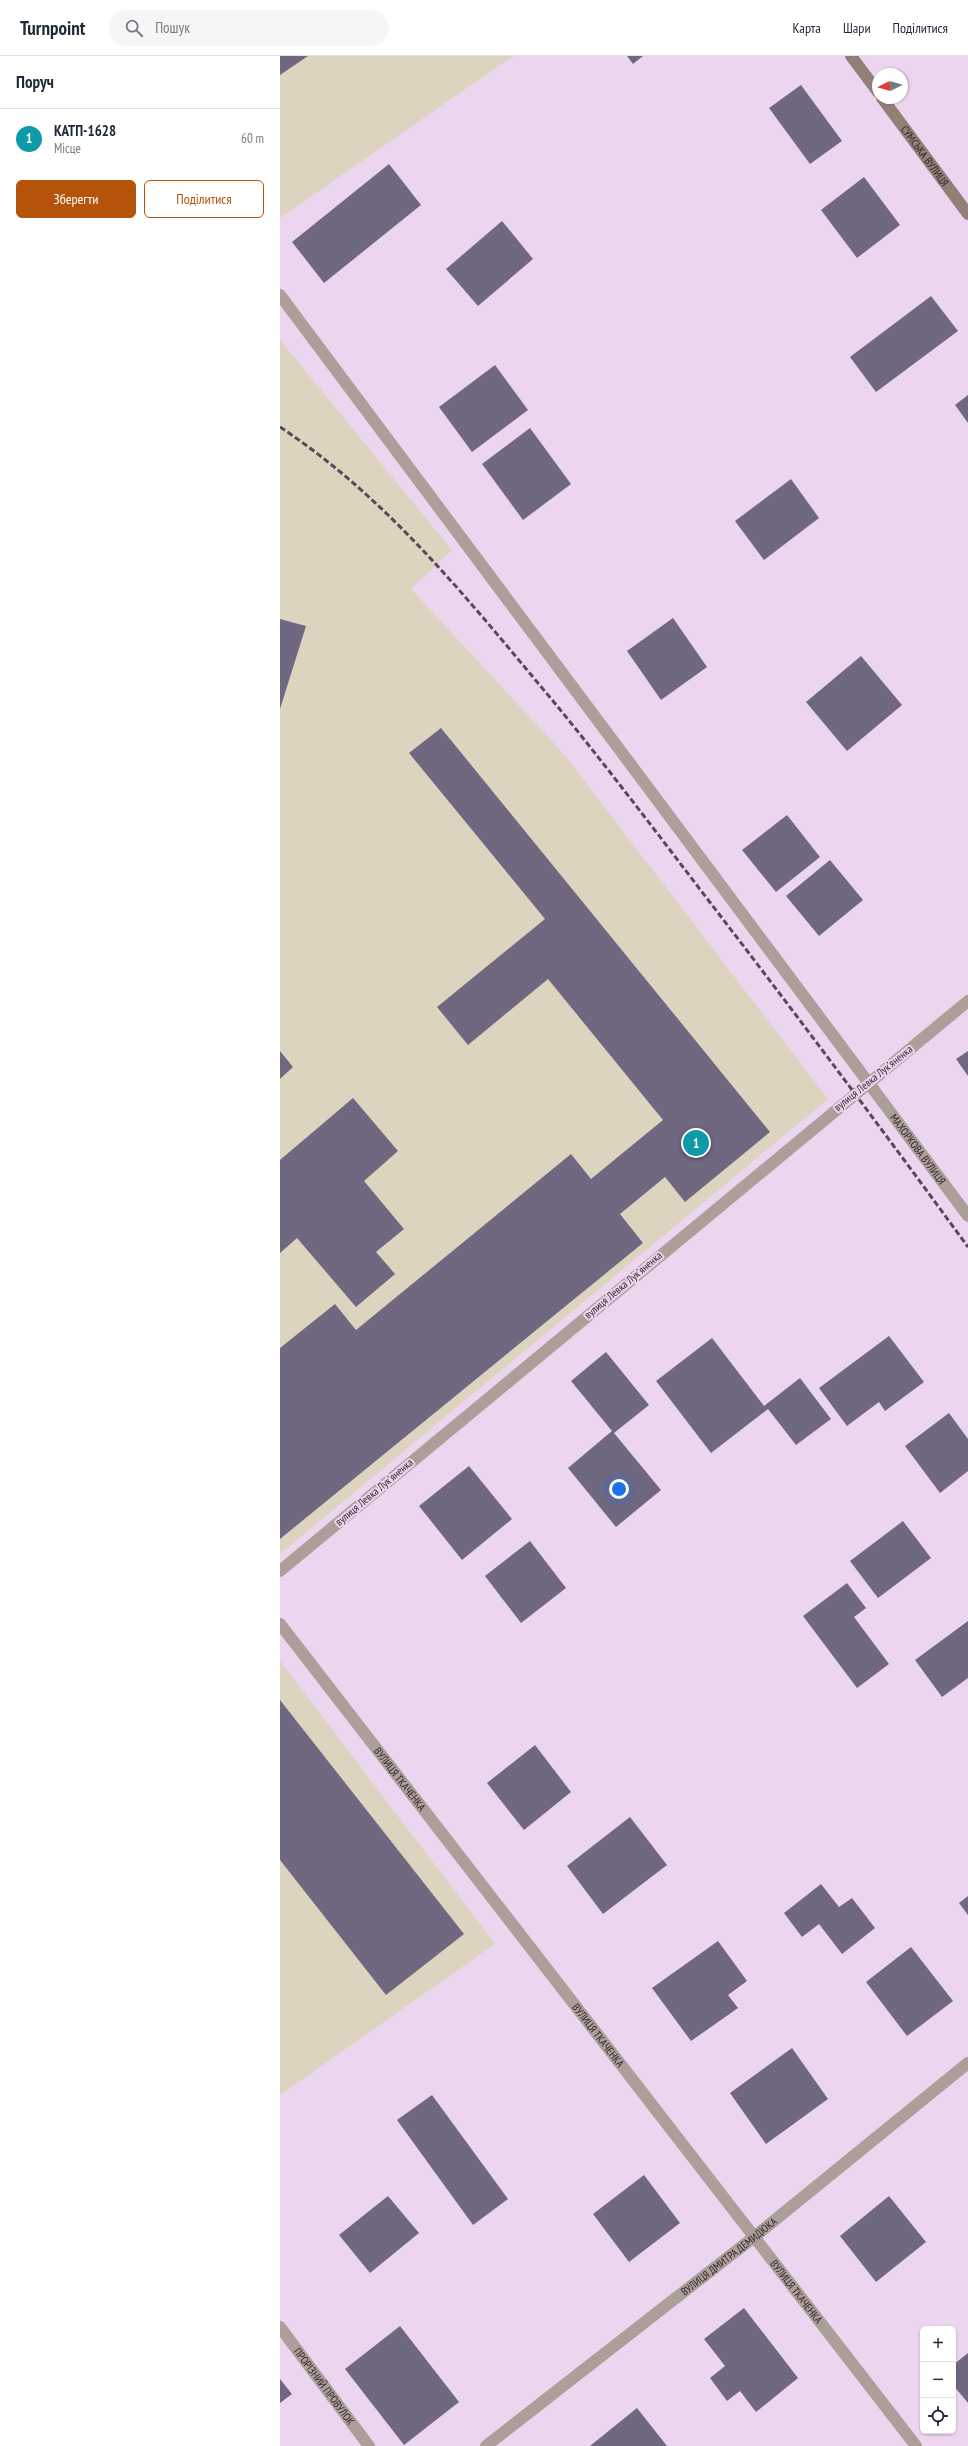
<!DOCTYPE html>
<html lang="uk">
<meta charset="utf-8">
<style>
body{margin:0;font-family:"PT Sans Narrow",sans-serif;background:#f6f6f7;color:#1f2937}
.controls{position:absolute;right:12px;bottom:12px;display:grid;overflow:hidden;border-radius:6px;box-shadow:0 1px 3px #0004}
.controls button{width:36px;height:36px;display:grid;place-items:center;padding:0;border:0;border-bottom:1px solid #e0e1e3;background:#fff;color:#1f2937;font:20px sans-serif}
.compass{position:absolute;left:592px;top:12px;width:36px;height:36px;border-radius:50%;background:#fff;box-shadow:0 1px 3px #0004;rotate:265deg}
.you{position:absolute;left:339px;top:1433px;width:14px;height:14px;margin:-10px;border:3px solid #fff;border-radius:50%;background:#1a73e8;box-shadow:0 0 0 6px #1a73e833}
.badge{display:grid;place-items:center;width:26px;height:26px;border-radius:50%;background:#b45309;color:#fff;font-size:13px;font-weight:700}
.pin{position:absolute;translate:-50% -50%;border:2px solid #fff;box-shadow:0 1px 4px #0006}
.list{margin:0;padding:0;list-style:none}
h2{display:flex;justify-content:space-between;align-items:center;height:52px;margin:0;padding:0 16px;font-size:17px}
h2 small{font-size:13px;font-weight:400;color:#747a83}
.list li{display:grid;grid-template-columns:26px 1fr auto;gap:12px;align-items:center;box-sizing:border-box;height:60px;padding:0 16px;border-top:1px solid #e0e1e3}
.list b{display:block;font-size:15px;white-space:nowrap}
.list p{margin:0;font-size:13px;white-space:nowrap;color:#747a83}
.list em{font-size:13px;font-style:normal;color:#747a83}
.actions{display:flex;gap:8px;padding:12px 16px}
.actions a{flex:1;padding:9px 0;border:1px solid #b45309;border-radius:6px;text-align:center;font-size:14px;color:#b45309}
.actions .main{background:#b45309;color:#fff}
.icon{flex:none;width:22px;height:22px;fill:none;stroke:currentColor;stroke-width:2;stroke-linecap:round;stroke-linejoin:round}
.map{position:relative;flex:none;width:688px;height:2390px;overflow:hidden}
header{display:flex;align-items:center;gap:24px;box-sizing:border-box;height:56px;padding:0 20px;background:#fff;border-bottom:1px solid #e0e1e3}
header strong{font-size:19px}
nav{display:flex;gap:22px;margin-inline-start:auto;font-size:14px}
.search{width:280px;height:36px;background:#f6f6f7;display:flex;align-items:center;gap:10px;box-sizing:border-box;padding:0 14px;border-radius:22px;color:#747a83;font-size:15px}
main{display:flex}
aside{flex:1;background:#fff}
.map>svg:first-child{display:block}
</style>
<header>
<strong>Turnpoint</strong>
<div class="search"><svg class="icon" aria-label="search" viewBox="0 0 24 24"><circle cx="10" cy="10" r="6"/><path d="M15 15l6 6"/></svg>Пошук</div>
<nav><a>Карта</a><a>Шари</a><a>Поділитися</a></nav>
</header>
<main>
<aside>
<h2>Поруч<small></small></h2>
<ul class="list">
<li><span class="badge" style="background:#0f9aa8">1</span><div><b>КАТП-1628</b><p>Місце</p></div><em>60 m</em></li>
</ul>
<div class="actions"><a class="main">Зберегти</a><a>Поділитися</a></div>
</aside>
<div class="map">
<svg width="688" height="2390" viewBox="0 0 688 2390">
<rect width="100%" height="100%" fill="#ecd6ef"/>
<g fill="#ddd4bf">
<polygon points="0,0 233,0 0,162"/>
<polygon points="0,284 172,494 131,533 283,697 548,1043 0,1498"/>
<polygon points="0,1605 215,1888 0,2039"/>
</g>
<g fill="#706881">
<polygon points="0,0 28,0 0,19"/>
<polygon points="347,0 363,0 353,8"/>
<polygon points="521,29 562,85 530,108 489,52"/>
<polygon points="109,108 141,149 44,227 12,186"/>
<polygon points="584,121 620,169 577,202 541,154"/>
<polygon points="222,165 253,203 198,250 166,213"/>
<polygon points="651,240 678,275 596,336 570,301"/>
<polygon points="215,309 248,354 192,396 159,351"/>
<polygon points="688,339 688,367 675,349"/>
<polygon points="250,372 291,428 243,464 202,408"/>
<polygon points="511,423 539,462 484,504 455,465"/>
<polygon points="393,562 427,611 381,644 347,595"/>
<polygon points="0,563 26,570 0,653"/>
<polygon points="581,600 622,649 567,695 526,646"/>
<polygon points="161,672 490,1076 405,1146 385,1121 340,1158 363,1187 0,1483 0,1292 55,1248 76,1274 291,1098 311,1123 383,1064 268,923 188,989 157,951 265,863 129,697"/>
<polygon points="507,759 540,801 496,836 462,794"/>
<polygon points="550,804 583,844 539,880 506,840"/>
<polygon points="0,995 13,1011 0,1023"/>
<polygon points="688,995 688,1020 676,1003"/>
<polygon points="73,1042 118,1095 84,1125 124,1173 96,1196 115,1218 76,1251 17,1182 0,1197 0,1104"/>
<polygon points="609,1280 644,1326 605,1355 599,1346 567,1370 539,1332"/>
<polygon points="432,1282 484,1350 520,1322 551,1363 516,1389 488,1353 431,1397 376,1325"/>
<polygon points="326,1296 369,1349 334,1377 381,1434 336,1471 288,1412 332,1375 291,1325"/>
<polygon points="669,1357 688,1383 688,1415 660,1437 625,1390"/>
<polygon points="189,1410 232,1463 182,1504 139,1450"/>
<polygon points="623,1465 651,1502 598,1542 570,1505"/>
<polygon points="250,1485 286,1532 241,1567 205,1520"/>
<polygon points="567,1527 586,1552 574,1561 609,1608 577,1632 523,1560"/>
<polygon points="688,1565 688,1622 662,1641 635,1604"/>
<polygon points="0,1644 184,1878 106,1939 0,1804"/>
<polygon points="255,1689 291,1736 244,1774 207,1727"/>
<polygon points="350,1761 387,1809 323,1858 287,1810"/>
<polygon points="541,1828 559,1851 572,1842 595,1872 562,1898 539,1868 522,1881 504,1857"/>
<polygon points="688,1840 688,1859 679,1847"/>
<polygon points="438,1885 467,1925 448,1939 458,1952 411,1985 372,1932"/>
<polygon points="631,1891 673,1945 627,1980 586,1926"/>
<polygon points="512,1992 548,2043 486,2088 450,2037"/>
<polygon points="152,2039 228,2143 193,2169 117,2064"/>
<polygon points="364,2119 400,2167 349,2206 313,2158"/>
<polygon points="108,2140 139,2177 90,2217 59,2179"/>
<polygon points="609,2140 646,2186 596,2226 560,2180"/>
<polygon points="464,2252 518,2322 476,2356 460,2335 447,2345 430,2322 445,2310 424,2283"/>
<polygon points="120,2270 179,2346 124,2389 65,2313"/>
<polygon points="688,2297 688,2347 673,2329 673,2309"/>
<polygon points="0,2323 12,2338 0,2347"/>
<polygon points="357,2352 387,2390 310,2390"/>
</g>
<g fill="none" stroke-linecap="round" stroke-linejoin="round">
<g stroke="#ac9e98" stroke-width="12">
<path id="s1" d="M 0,239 L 688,1160"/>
<polyline points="0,1515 688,945"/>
<path id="s2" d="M 0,1568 L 636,2390"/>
<path id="s3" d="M 0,2271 L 89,2390"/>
<path id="s4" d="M 206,2390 L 474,2181 L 688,2007"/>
</g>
<g stroke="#927f75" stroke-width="12">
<polyline points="571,0 598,36"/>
<path id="s5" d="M 602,42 L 688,158"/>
</g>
<path stroke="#554a56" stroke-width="3" stroke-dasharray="6 3" stroke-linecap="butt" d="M 0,371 C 109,443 190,546 273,645 C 328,712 380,781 432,849 C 519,962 604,1076 688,1191"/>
</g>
<g text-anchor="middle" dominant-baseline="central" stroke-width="4" stroke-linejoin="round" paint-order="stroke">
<g font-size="11" fill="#302831" stroke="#ecd6ef">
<text stroke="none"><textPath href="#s5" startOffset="72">СУМСЬКА ВУЛИЦЯ</textPath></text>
<text transform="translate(593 1022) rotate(-39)">вулиця Левка Лукʼяненка</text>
<text stroke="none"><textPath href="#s1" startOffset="1066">МАХОРКОВА ВУЛИЦЯ</textPath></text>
<text transform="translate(343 1229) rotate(-40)">вулиця Левка Лукʼяненка</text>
<text transform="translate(94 1436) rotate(-40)">вулиця Левка Лукʼяненка</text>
<text stroke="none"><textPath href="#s2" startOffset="196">ВУЛИЦЯ ТКАЧЕНКА</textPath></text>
<text stroke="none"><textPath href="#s2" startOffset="520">ВУЛИЦЯ ТКАЧЕНКА</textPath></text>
<text stroke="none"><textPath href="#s4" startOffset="308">ВУЛИЦЯ ДМИТРА ДЕМИДЮКА</textPath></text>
<text stroke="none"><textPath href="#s2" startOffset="844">ВУЛИЦЯ ТКАЧЕНКА</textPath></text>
<text stroke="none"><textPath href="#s3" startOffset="74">ПРОРІЗНИЙ ПРОВУЛОК</textPath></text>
</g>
</g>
</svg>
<div class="controls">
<button>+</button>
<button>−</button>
<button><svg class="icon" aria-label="locate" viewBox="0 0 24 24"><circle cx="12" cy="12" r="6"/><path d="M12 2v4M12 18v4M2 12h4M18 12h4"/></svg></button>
</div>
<svg class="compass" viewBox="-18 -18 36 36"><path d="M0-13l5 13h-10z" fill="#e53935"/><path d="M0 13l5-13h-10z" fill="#747a83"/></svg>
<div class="you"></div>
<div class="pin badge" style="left:416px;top:1087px;background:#0f9aa8">1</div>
</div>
</main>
